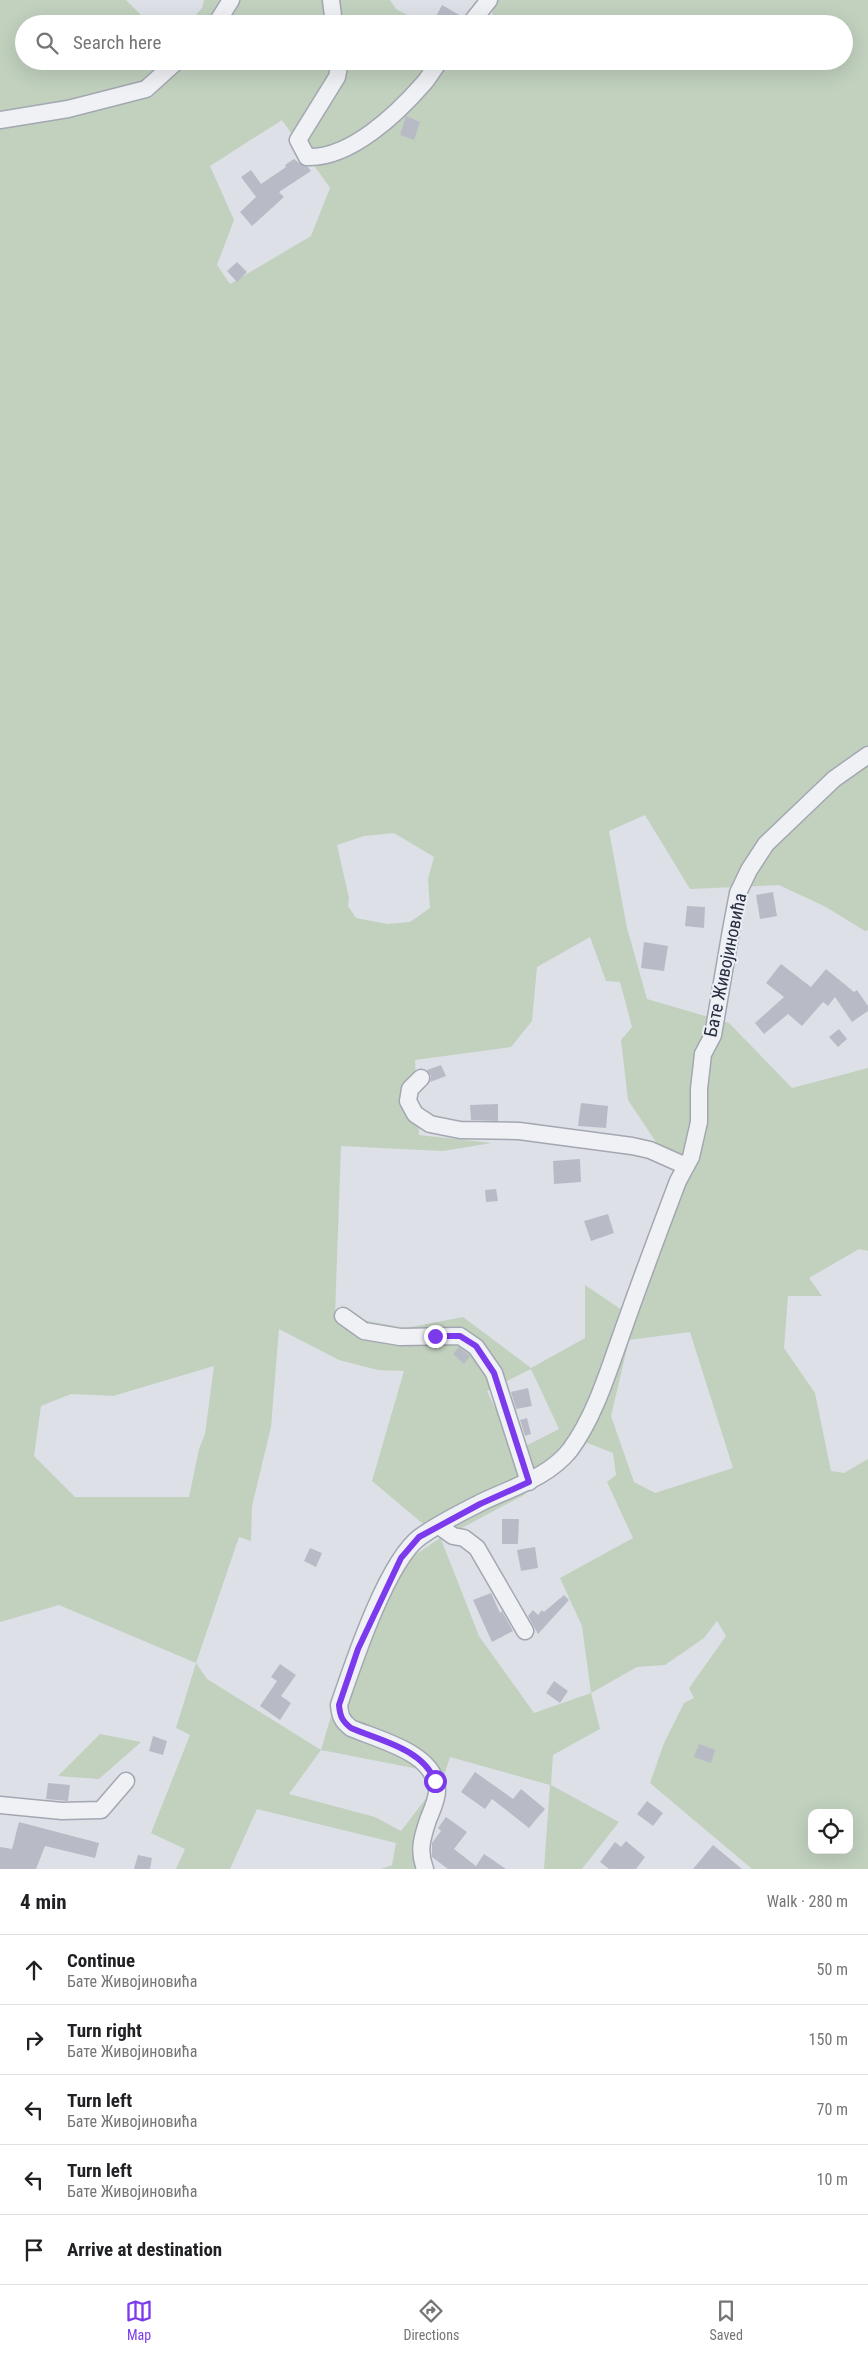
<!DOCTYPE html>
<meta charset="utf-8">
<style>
body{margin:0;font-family:"Roboto Condensed",sans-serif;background:#f2f2f2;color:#202124}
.controls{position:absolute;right:15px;bottom:15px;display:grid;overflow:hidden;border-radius:10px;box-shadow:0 5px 20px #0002}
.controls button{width:45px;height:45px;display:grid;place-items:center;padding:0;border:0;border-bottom:1px solid #e0e0e0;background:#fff;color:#202124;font:25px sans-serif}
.stop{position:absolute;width:15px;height:15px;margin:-11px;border:4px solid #7c3aed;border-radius:50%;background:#fff}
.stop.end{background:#7c3aed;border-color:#fff;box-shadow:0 1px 5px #0008}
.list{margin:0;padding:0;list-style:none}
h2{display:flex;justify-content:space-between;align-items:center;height:65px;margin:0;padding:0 20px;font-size:21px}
h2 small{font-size:16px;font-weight:400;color:#757577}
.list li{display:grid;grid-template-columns:32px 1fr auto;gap:15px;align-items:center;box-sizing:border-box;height:70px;padding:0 20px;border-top:1px solid #e0e0e0}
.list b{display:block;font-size:19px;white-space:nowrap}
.list p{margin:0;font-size:16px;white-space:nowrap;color:#757577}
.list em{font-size:16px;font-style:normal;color:#757577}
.icon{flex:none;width:28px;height:28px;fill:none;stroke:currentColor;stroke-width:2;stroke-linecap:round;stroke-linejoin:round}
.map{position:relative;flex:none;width:868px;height:1869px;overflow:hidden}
.search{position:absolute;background:#fff;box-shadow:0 5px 20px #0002;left:15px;right:15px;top:15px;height:55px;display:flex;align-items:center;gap:12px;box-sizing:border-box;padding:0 18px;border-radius:28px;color:#757577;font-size:19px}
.sheet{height:415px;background:#fff}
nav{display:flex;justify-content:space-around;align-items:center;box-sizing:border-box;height:70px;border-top:1px solid #e0e0e0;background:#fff;font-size:14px;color:#757577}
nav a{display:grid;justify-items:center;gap:2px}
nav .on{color:#7c3aed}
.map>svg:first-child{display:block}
</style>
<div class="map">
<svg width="868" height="1869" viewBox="0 0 868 1869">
<rect width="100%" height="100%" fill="#dde0e7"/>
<g fill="#c1d1be" fill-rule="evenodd">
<path d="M 0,0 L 126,0 L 150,24 L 24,24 L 24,61 L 844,61 L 844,24 L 485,24 L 492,16 L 495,0 L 868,0 L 868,930 L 865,931 L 826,907 L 779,885 L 690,889 L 645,815 L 609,831 L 627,928 L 647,999 L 729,1023 L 792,1088 L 868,1068 L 868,1251 L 859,1249 L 809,1278 L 822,1296 L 788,1296 L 784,1348 L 815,1393 L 831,1471 L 844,1473 L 868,1459 L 868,1869 L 752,1869 L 650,1783 L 664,1743 L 684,1703 L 694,1698 L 689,1688 L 726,1636 L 717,1621 L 704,1638 L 665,1665 L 637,1667 L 591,1693 L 600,1729 L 553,1755 L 551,1785 L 619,1822 L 582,1869 L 544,1869 L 550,1785 L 450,1757 L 416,1862 L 419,1869 L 381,1869 L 392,1865 L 396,1843 L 257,1809 L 230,1869 L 176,1869 L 185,1849 L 151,1833 L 190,1735 L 176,1728 L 196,1663 L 59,1605 L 0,1622 ZM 282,120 L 330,188 L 311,236 L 230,284 L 217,265 L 234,220 L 210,166 ZM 394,833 L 434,857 L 428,879 L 430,908 L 410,922 L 387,924 L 356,918 L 348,906 L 349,898 L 337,845 L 364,836 ZM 590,937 L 606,981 L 620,982 L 632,1027 L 621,1040 L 628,1100 L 674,1169 L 622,1310 L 585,1285 L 585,1338 L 531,1368 L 463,1317 L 406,1328 L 335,1315 L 341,1146 L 443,1151 L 492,1143 L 419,1135 L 415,1060 L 511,1047 L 532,1021 L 537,967 ZM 279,1329 L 339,1360 L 378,1370 L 404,1371 L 372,1481 L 440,1538 L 415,1555 L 371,1597 L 346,1665 L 321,1750 L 207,1679 L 196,1663 L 239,1537 L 251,1541 L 252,1506 L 271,1427 ZM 690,1332 L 733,1468 L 655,1493 L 634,1482 L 611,1416 L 629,1340 ZM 214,1366 L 205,1434 L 199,1449 L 189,1497 L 75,1497 L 34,1456 L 41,1406 L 71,1394 L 113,1396 ZM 531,1369 L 559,1429 L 516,1451 L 487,1391 ZM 585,1442 L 613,1453 L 616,1475 L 607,1482 L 633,1538 L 560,1578 L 582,1626 L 591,1693 L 534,1713 L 479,1636 L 441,1539 L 522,1496 L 575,1459 ZM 321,1750 L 444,1774 L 444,1775 L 401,1831 L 375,1817 L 289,1794 ZM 812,1813 L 849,1813 L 849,1850 L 812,1850 Z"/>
<polygon points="204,0 390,0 396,9 425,24 188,24 202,8"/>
<polygon points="100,1734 141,1742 99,1779 58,1776"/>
</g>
<g fill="#b8bbc6">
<polygon points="442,5 463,17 460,24 432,24"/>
<polygon points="406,116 420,122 414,140 400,135"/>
<polygon points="294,159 302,165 308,167 311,171 279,192 284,197 252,226 240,212 256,197 241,177 251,170 261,184 286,167 285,165"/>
<polygon points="237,262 247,272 237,282 227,271"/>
<polygon points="773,892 777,916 760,919 756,895"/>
<polygon points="687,906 705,907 704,928 685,926"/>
<polygon points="644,942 668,946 664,971 641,968"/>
<polygon points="781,964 811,987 826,969 854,992 857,990 868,1006 868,1011 852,1022 835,997 828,1006 823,1002 802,1026 788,1014 764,1034 755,1023 784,997 766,983"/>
<polygon points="839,1029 847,1039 838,1047 829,1037"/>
<polygon points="441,1065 446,1076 430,1082 431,1076 427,1070"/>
<polygon points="581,1103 608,1106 606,1128 578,1126"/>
<polygon points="498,1104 498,1121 471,1120 470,1105"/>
<polygon points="580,1159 581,1182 554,1184 553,1161"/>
<polygon points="496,1189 498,1201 486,1202 485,1190"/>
<polygon points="608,1214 614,1233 591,1241 584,1221"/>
<polygon points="459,1347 470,1356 464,1364 453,1354"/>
<polygon points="528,1388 532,1406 516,1409 511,1392"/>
<polygon points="527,1418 531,1434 525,1436 520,1420"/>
<polygon points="502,1519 519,1519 518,1544 502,1544"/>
<polygon points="535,1547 538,1568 521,1571 517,1550"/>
<polygon points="310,1548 322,1553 316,1567 304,1561"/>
<polygon points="491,1593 500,1613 502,1611 513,1631 492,1642 473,1600"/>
<polygon points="564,1595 569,1600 538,1634 528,1616 533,1610 538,1615 542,1610 544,1612"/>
<polygon points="280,1664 296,1675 281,1696 291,1703 280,1720 260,1706 277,1681 271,1677"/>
<polygon points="554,1681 568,1691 560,1703 546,1693"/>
<polygon points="153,1736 167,1741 163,1755 149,1751"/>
<polygon points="699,1744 715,1750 711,1763 694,1757"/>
<polygon points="475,1772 513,1799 521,1789 545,1809 529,1828 492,1799 485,1809 461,1792"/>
<polygon points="48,1783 70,1785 68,1801 46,1799"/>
<polygon points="647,1801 663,1813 653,1826 637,1814"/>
<polygon points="446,1817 467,1832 454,1849 476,1866 484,1854 506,1869 448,1869 432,1857 432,1843 441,1831 438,1828"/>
<polygon points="19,1822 99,1843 95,1858 45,1846 36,1869 0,1869 0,1847 12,1849"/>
<polygon points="626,1841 645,1857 636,1869 609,1869 600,1862 615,1842 621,1847"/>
<polygon points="713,1845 742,1869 693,1869"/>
<polygon points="138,1855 152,1858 150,1869 134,1869"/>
</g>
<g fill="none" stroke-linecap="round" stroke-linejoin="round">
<defs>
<g id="street">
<polyline points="331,0 334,24"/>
<polyline points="216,24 231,0"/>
<polyline points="470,24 489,0"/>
<path d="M 340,61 L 337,77 L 298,140 L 307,157 C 350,159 397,114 424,83 C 430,76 434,68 440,61"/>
<polyline points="0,120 68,109 146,89 177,61"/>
<polyline points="421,1078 410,1089 408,1101 415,1114 430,1124 460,1130 519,1131 632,1146 650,1150 686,1166"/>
<polyline points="343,1316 364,1331 400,1337 460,1336 476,1347 494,1373 529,1482"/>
<polyline points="439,1526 453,1536 464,1538 477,1548 525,1631"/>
<polyline points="0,1805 62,1811 101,1810 126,1781"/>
<path d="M 425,1869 C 418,1851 422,1838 428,1820 C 431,1812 437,1800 437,1791 C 437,1753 379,1740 351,1728 C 342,1721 340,1716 339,1705 C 353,1664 387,1561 420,1537 C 438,1524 460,1513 480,1503 C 510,1488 548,1478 570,1450 C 595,1416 608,1372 622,1333 C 640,1282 659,1231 678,1181 L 691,1157 L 699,1122 L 699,1089 L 703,1054 L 713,1035 L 731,930 L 738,893 L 749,870 L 766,844 L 834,779 L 868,755"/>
</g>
</defs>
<use href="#street" stroke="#a3a7b1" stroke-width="19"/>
<use href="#street" stroke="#f0f1f5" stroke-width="16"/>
</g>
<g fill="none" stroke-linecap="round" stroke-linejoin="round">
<path stroke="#7c3aed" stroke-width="6" d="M 435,1336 L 460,1336 L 476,1346 L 494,1373 L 529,1482 L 480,1504 L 419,1537 L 401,1558 L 358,1649 L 339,1705 C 340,1716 342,1721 351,1728 C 381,1741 423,1749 435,1781"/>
</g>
<g text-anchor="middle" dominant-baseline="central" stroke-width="4" stroke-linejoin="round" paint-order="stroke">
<g font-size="18" fill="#272d3d" stroke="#eceff5">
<text transform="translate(725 965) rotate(-78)">Бате Живојиновића</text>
</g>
</g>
</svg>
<div class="controls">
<button><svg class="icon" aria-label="locate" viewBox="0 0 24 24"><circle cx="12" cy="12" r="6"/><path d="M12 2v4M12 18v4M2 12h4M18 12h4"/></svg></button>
</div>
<div class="stop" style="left:435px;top:1781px"></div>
<div class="stop end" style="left:435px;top:1336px"></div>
<div class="search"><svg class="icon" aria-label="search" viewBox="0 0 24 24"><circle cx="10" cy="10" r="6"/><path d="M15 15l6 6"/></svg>Search here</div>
</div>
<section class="sheet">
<h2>4 min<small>Walk · 280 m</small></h2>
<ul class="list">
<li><svg class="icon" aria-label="ahead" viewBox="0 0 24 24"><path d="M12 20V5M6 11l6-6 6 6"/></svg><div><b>Continue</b><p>Бате Живојиновића</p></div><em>50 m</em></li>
<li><svg class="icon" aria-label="right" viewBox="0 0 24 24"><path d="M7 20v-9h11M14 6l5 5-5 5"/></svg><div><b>Turn right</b><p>Бате Живојиновића</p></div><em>150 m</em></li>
<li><svg class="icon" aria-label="left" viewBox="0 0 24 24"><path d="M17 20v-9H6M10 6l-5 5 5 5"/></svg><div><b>Turn left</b><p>Бате Живојиновића</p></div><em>70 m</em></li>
<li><svg class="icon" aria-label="left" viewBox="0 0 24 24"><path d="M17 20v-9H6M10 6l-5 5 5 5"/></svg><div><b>Turn left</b><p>Бате Живојиновића</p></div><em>10 m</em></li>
<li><svg class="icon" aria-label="arrive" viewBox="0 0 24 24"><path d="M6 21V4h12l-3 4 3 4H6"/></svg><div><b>Arrive at destination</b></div></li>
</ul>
</section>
<nav>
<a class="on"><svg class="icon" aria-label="map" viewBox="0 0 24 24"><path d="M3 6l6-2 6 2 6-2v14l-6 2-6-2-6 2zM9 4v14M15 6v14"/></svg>Map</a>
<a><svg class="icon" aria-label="directions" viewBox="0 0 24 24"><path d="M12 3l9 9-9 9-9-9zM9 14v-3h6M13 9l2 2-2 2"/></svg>Directions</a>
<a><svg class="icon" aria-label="saved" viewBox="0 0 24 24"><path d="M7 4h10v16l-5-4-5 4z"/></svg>Saved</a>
</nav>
